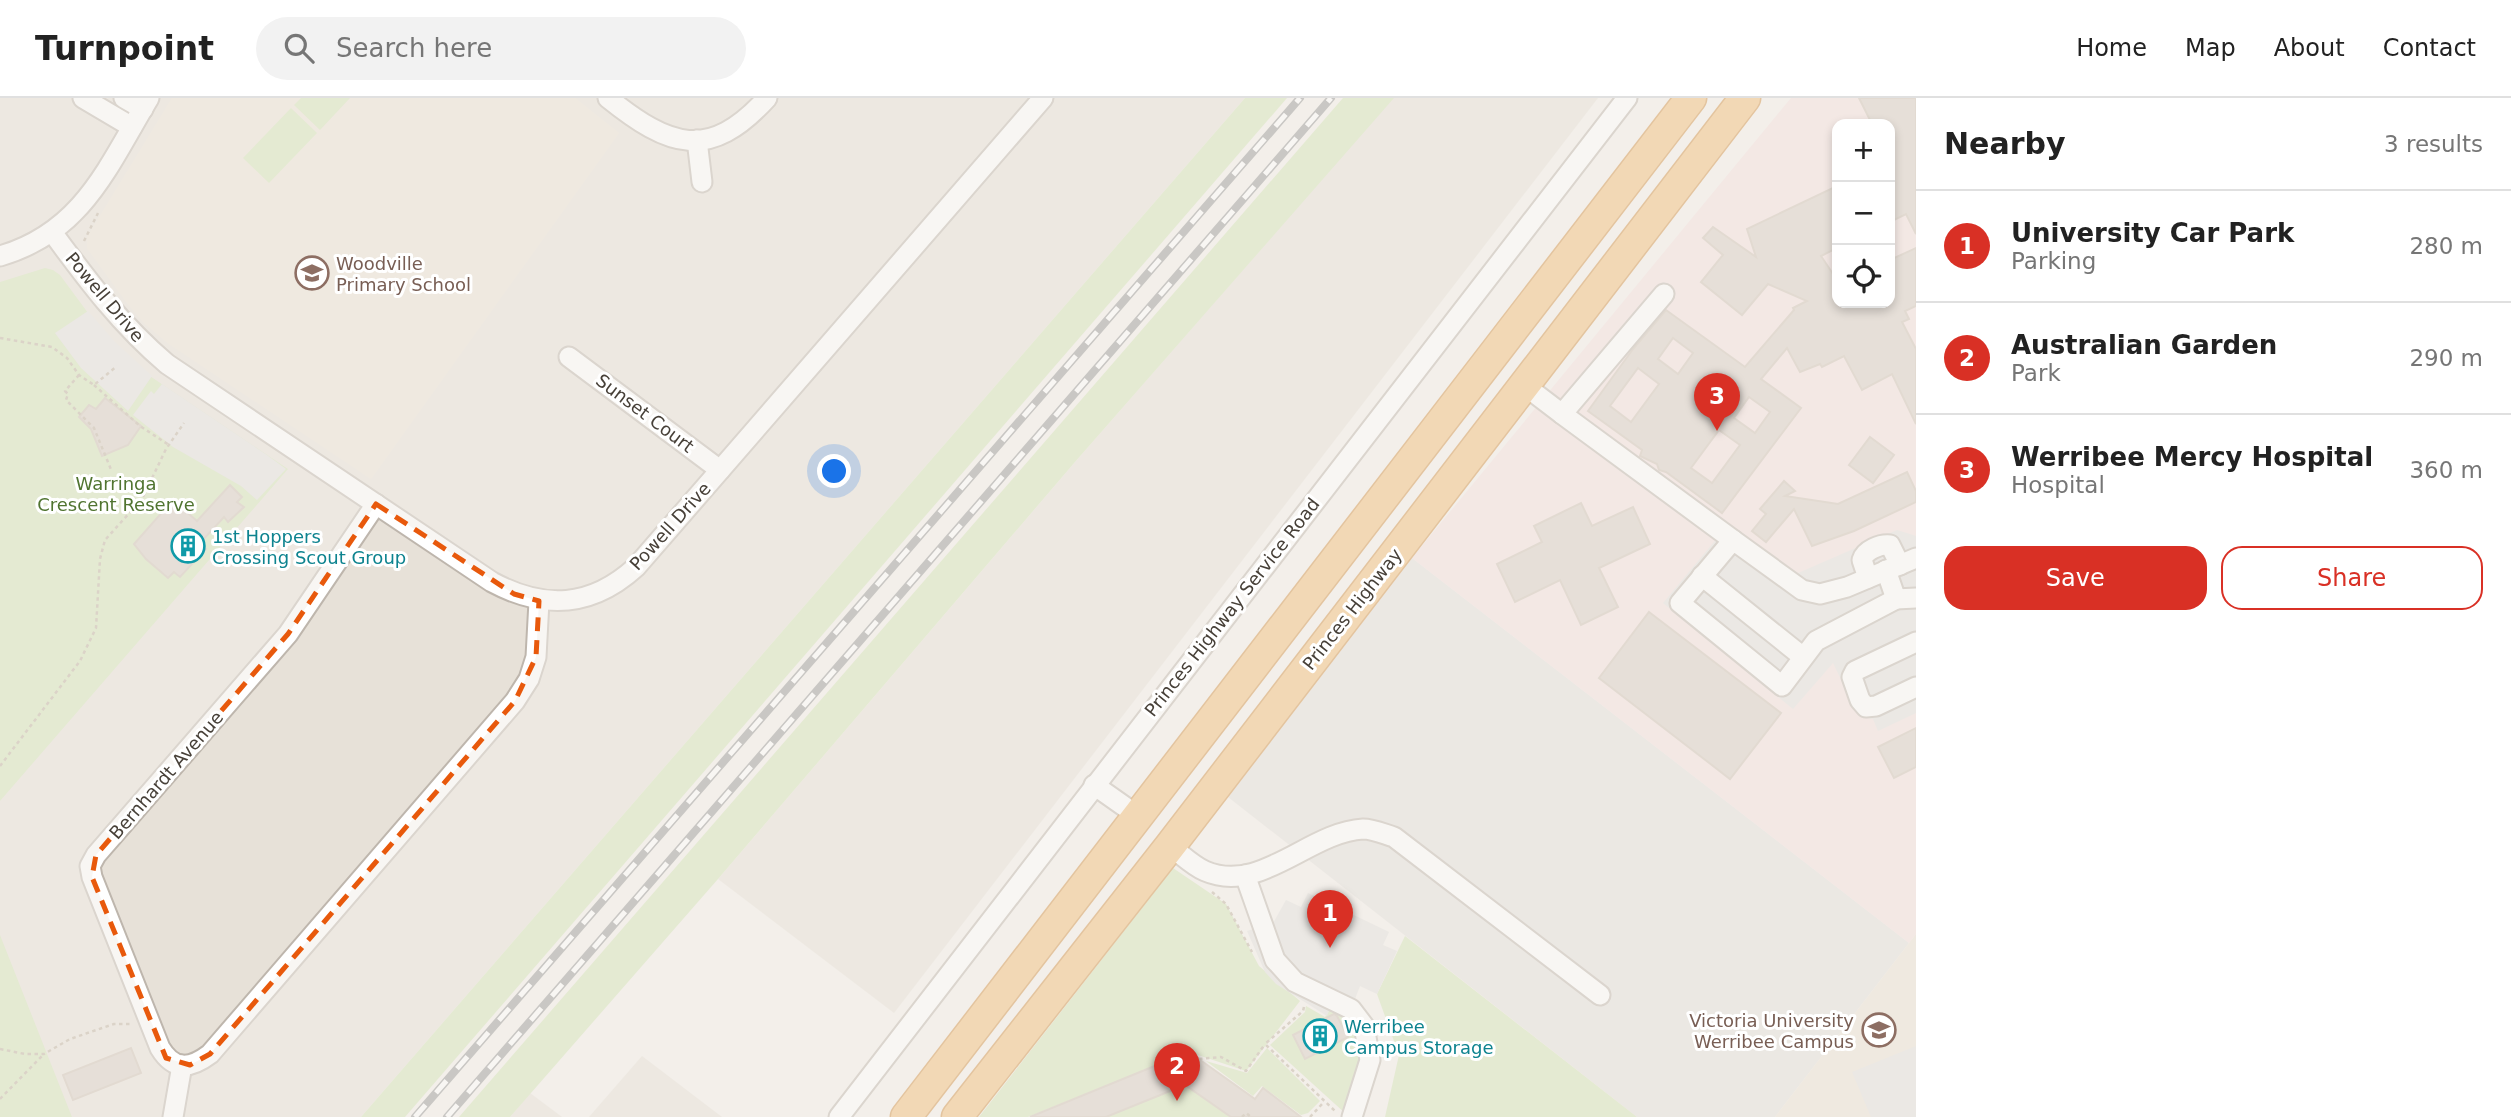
<!DOCTYPE html>
<meta charset="utf-8">
<style>
body{margin:0;font-family:"DejaVu Sans",sans-serif;background:#f2f2f2;color:#222}
.controls{position:absolute;right:21px;top:21px;display:grid;overflow:hidden;border-radius:14px;box-shadow:0 4px 10px #0003}
.controls button{width:63px;height:63px;display:grid;place-items:center;padding:0;border:0;border-bottom:2px solid #e0e0e0;background:#fff;color:#222;font:35px sans-serif}
.you{position:absolute;left:835px;top:374px;width:24px;height:24px;margin:-18px;border:5px solid #fff;border-radius:50%;background:#1a73e8;box-shadow:0 0 0 10px #1a73e833}
.badge{display:grid;place-items:center;width:46px;height:46px;border-radius:50%;background:#d93025;color:#fff;font-size:23px;font-weight:700}
.pin{position:absolute;translate:-50% -58px;filter:drop-shadow(0 2px 4px #0008)}
.pin::after{content:'';position:absolute;top:37px;width:24px;height:21px;background:inherit;clip-path:polygon(0 0,100% 0,50% 100%)}
.list{margin:0;padding:0;list-style:none}
h2{display:flex;justify-content:space-between;align-items:center;height:91px;margin:0;padding:0 28px;font-size:30px}
h2 small{font-size:23px;font-weight:400;color:#767676}
.list li{display:grid;grid-template-columns:46px 1fr auto;gap:21px;align-items:center;box-sizing:border-box;height:112px;padding:0 28px;border-top:2px solid #e0e0e0}
.list b{display:block;font-size:26px;white-space:nowrap}
.list p{margin:0;font-size:23px;white-space:nowrap;color:#767676}
.list em{font-size:23px;font-style:normal;color:#767676}
.actions{display:flex;gap:14px;padding:21px 28px}
.actions a{flex:1;padding:16px 0;border:2px solid #d93025;border-radius:21px;text-align:center;font-size:24px;color:#d93025}
.actions .main{background:#d93025;color:#fff}
.icon{flex:none;width:38px;height:38px;fill:none;stroke:currentColor;stroke-width:2;stroke-linecap:round;stroke-linejoin:round}
.map{position:relative;flex:none;width:1916px;height:1019px;overflow:hidden}
header{display:flex;align-items:center;gap:42px;box-sizing:border-box;height:98px;padding:0 35px;background:#fff;border-bottom:2px solid #e0e0e0}
header strong{font-size:33px}
nav{display:flex;gap:38px;margin-inline-start:auto;font-size:24px}
.search{width:490px;height:63px;background:#f2f2f2;display:flex;align-items:center;gap:18px;box-sizing:border-box;padding:0 24px;border-radius:38px;color:#767676;font-size:26px}
main{display:flex}
aside{flex:1;background:#fff}
.map>svg:first-child{display:block}
</style>
<header>
<strong>Turnpoint</strong>
<div class="search"><svg class="icon" aria-label="search" viewBox="0 0 24 24"><circle cx="10" cy="10" r="6"/><path d="M15 15l6 6"/></svg>Search here</div>
<nav><a>Home</a><a>Map</a><a>About</a><a>Contact</a></nav>
</header>
<main>
<div class="map">
<svg width="1916" height="1019" viewBox="0 0 1916 1019">
<rect width="100%" height="100%" fill="#f3efea"/>
<g fill="#e7e1d8">
<polygon points="0,0 1245,0 361,1019 0,1019"/>
<polygon points="1393,0 1598,0 894,915 718,781 1075,364"/>
<polygon points="642,958 722,1019 589,1019"/>
<polygon points="530,995 562,1019 510,1019"/>
</g>
<polygon fill="#e3dfdb" points="1412,460 1909,845 1775,1019 1637,1019 1228,699"/>
<g fill="#ebe3d5">
<polygon points="172,0 575,0 619,35 371,381 169,246 144,225 127,205 87,150 87,139"/>
<polygon points="1916,836 1916,1019 1775,1019 1909,845"/>
</g>
<path fill="#f3dfde" fill-rule="evenodd" d="M 1791,0 L 1916,0 L 1916,836 L 1909,845 L 1412,460 ZM 1837,26 L 1890,26 L 1890,205 L 1837,205 Z"/>
<g fill="#d3e4b6">
<polygon points="301,0 350,0 320,32 294,7"/>
<polygon points="1245,0 1287,0 405,1019 361,1019"/>
<polygon points="1343,0 1394,0 1075,364 718,781 510,1019 459,1019"/>
<polygon points="291,10 317,35 269,85 243,60"/>
<polygon points="45,170 53,172 60,177 94,223 138,270 288,371 0,703 0,184"/>
<polygon points="1173,770 1226,806 1259,868 1300,903 1246,973 1189,954 1028,1019 979,1019"/>
<polygon points="0,837 72,1019 0,1019"/>
<polygon points="1405,838 1637,1019 1385,1019 1399,957 1377,896"/>
<polygon points="1334,904 1359,931 1363,955 1346,1016 1270,947 1305,914 1306,908 1325,919"/>
<polygon points="1267,950 1320,1003 1308,1015 1301,1017 1262,988 1253,998 1206,963 1247,975"/>
<polygon points="1185,987 1231,1019 1106,1019"/>
</g>
<g fill="#e2e0de">
<polygon points="88,213 114,243 152,278 128,313 81,270 55,235"/>
<polygon points="162,286 267,357 286,371 257,402 241,388 173,349 133,317 151,293 154,296"/>
<polygon points="1897,432 1916,438 1916,615 1878,633 1873,621 1859,618 1833,565 1793,611 1663,505 1723,433 1782,482"/>
<polygon points="1308,795 1389,834 1383,847 1397,853 1377,896 1360,888 1355,901 1277,864 1333,903 1327,918 1276,886 1265,874 1247,833 1262,828 1266,838 1286,802 1301,809"/>
<polygon points="1916,948 1916,1019 1871,1019 1852,974"/>
</g>
<g fill="#d7cdc3" stroke="#cec1b4" stroke-width="2" fill-rule="evenodd">
<polygon points="1859,0 1916,0 1916,136 1906,116 1890,124 1890,26 1872,26"/>
<path d="M 1837,88 L 1837,150 L 1821,158 L 1837,182 L 1837,205 L 1890,205 L 1890,162 L 1916,150 L 1916,208 L 1905,213 L 1909,221 L 1902,224 L 1916,251 L 1916,326 L 1892,276 L 1862,292 L 1844,258 L 1822,269 L 1820,266 L 1800,274 L 1787,250 L 1761,281 L 1801,310 L 1722,415 L 1666,374 L 1659,372 L 1657,366 L 1640,358 L 1642,352 L 1588,313 L 1633,251 L 1666,212 L 1745,269 L 1794,212 L 1793,210 L 1807,203 L 1768,186 L 1742,217 L 1701,184 L 1723,157 L 1703,140 L 1713,129 L 1756,159 L 1747,131 ZM 1673,240 L 1693,255 L 1678,276 L 1658,261 ZM 1638,270 L 1659,286 L 1631,324 L 1610,308 ZM 1749,299 L 1770,314 L 1755,335 L 1734,320 ZM 1719,332 L 1740,347 L 1712,385 L 1691,370 Z"/>
<polygon points="105,300 141,328 128,347 102,358 91,331 79,319 89,307 96,311"/>
<polygon points="1870,339 1894,357 1873,385 1849,367"/>
<polygon points="1907,374 1916,393 1916,404 1854,433 1812,448 1794,411 1766,444 1752,433 1766,416 1760,411 1784,383 1795,393 1785,398 1838,406"/>
<polygon points="230,387 242,399 237,404 244,409 228,424 224,419 199,446 206,451 180,479 174,474 168,480 146,461 134,446 173,402 197,423"/>
<polygon points="1581,405 1592,428 1633,409 1650,446 1599,470 1618,509 1581,527 1560,482 1515,504 1497,466 1542,444 1534,428"/>
<polygon points="1649,514 1781,615 1730,681 1599,580"/>
<polygon points="1916,630 1916,669 1894,680 1878,649"/>
<polygon points="1334,916 1337,918 1348,939 1305,961 1293,937"/>
<polygon points="131,950 141,975 73,1002 63,977"/>
<polygon points="1189,954 1255,1001 1263,990 1301,1019 1231,1019 1185,987 1106,1019 1030,1019"/>
</g>
<g fill="none" stroke-linecap="round" stroke-linejoin="round">
<defs>
<g id="minor">
<polyline points="83,0 132,29"/>
<polyline points="124,0 143,11"/>
<path d="M 608,0 C 669,49 709,64 767,0"/>
<polyline points="697,42 702,84"/>
<path d="M 52,134 C 88,183 121,227 167,266 L 492,484 C 544,512 591,510 636,469 L 1043,0"/>
<path d="M 0,158 C 83,134 108,68 149,0"/>
<polyline points="569,259 720,372"/>
<polyline points="1524,287 1562,316 1664,196"/>
<polyline points="1562,316 1733,442"/>
<path d="M 376,406 L 288,536 L 96,757 L 90,768 L 92,779 L 160,950 C 174,973 190,971 210,956 L 515,603 L 529,581 L 536,559 L 539,503"/>
<polyline points="1886,472 1896,501 1916,500"/>
<polyline points="1702,478 1803,559"/>
<path d="M 1868,480 L 1862,462 C 1865,452 1880,446 1890,447 L 1900,467"/>
<polyline points="1896,501 1816,543 1782,588 1680,505 1733,442 1802,492 1820,496 1847,489 1916,460"/>
<polyline points="1916,544 1855,573 1852,579 1860,602 1866,609 1876,608 1916,589"/>
<polyline points="1094,687 1138,718"/>
<path d="M 1170,748 C 1181,756 1193,768 1205,773 C 1260,797 1309,734 1363,731 C 1373,731 1384,736 1394,739 L 1600,897"/>
<polyline points="1245,777 1275,862 1295,884 1351,911 1364,928 1370,962 1352,1019"/>
<polyline points="173,1019 182,967"/>
<polyline points="839,1019 1627,0"/>
</g>
<g id="highway">
<polyline points="906,1019 1691,0"/>
<polyline points="957,1019 1170,748 1745,0"/>
</g>
</defs>
<use href="#minor" stroke="#beb6ad" stroke-width="23"/>
<use href="#highway" stroke="#d19146" stroke-width="33"/>
<g stroke="#bfb19f" stroke-width="2.5" stroke-dasharray="3.5 3.5" stroke-linecap="butt">
<polyline points="84,143 98,115"/>
<polyline points="0,240 52,249 67,260 79,277 94,287 117,268"/>
<polyline points="79,277 65,293 68,296 66,302 94,330 112,374"/>
<polyline points="94,287 140,328 169,347"/>
<polyline points="0,668 80,563 96,530 100,461 105,442 142,401 166,351 184,325"/>
<polyline points="1212,794 1226,806 1252,854"/>
<polyline points="1304,909 1303,913 1265,946 1335,1013"/>
<polyline points="0,951 25,956 44,956 70,941 114,926 133,926"/>
<polyline points="1199,961 1221,959 1246,973 1265,946"/>
<polyline points="0,1001 44,956"/>
<polyline points="1242,1019 1246,1015 1251,1019"/>
<polyline points="1310,1019 1324,1004"/>
</g>
<use href="#minor" stroke="#fff" stroke-width="19"/>
<use href="#highway" stroke="#f2bd76" stroke-width="30"/>
<defs>
<g id="rail">
<polyline points="415,1019 1300,0"/>
<polyline points="447,1019 1331,0"/>
</g>
</defs>
<use href="#rail" stroke="#979797" stroke-width="8"/>
<use href="#rail" stroke="#fff" stroke-width="5" stroke-dasharray="16" stroke-linecap="butt"/>
</g>
<path d="M0 0H1916V1019H0ZM 376,406 L 514,496 L 539,503 L 536,559 L 515,603 L 210,956 L 190,967 L 166,960 L 92,779 L 96,757 L 288,536 Z" fill="#f3efea" fill-opacity=".55" fill-rule="evenodd"/>
<path fill="none" stroke="#e8590c" stroke-width="5" stroke-dasharray="14 9" stroke-linejoin="round" d="M 376,406 L 514,496 L 539,503 L 536,559 L 515,603 L 210,956 L 190,967 L 166,960 L 92,779 L 96,757 L 288,536 Z"/>
<defs>
<symbol id="school-ring" viewBox="-11 -11 22 22"><circle r="9.5" fill="#fff" stroke="#8d6e63" stroke-width="1.5"/><path d="M0-5L7-2L0 1L-7-2ZM-4 1L0 2.5L4 1V4Q0 6-4 4Z" fill="#8d6e63"/></symbol>
<symbol id="building-ring" viewBox="-11 -11 22 22"><circle r="9.5" fill="#fff" stroke="#0f9aa8" stroke-width="1.5"/><path d="M-4-6H4V6H1V3H-1V6H-4ZM-2.5-4.3h1.7v1.8h-1.7ZM.8-4.3h1.7v1.8H.8ZM-2.5-1h1.7V.8h-1.7ZM.8-1h1.7V.8H.8Z" fill="#0f9aa8"/></symbol>
<symbol id="university-ring" viewBox="-11 -11 22 22"><circle r="9.5" fill="#fff" stroke="#8d6e63" stroke-width="1.5"/><path d="M0-5L7-2L0 1L-7-2ZM-4 1L0 2.5L4 1V4Q0 6-4 4Z" fill="#8d6e63"/></symbol>
</defs>
<g fill-rule="evenodd">
<use href="#school-ring" x="293" y="156" width="38" height="38"/>
<use href="#building-ring" x="169" y="429" width="38" height="38"/>
<use href="#university-ring" x="1860" y="913" width="38" height="38"/>
<use href="#building-ring" x="1301" y="919" width="38" height="38"/>
</g>
<g text-anchor="middle" dominant-baseline="central" stroke-width="6" stroke-linejoin="round" paint-order="stroke">
<g font-size="18" fill="#785e54" stroke="#fff" text-anchor="start">
<text x="336" y="165">Woodville<tspan x="336" dy="21">Primary School</tspan></text>
<text x="1854" y="922" text-anchor="end">Victoria University<tspan x="1854" dy="21">Werribee Campus</tspan></text>
</g>
<g font-size="18" fill="#474038" stroke="#fff">
<text transform="translate(105 199) rotate(50)">Powell Drive</text>
<text transform="translate(645 315) rotate(37)">Sunset Court</text>
<text transform="translate(670 428) rotate(-48)">Powell Drive</text>
<text transform="translate(1232 509) rotate(-52)">Princes Highway Service Road</text>
<text transform="translate(1352 511) rotate(-52)">Princes Highway</text>
<text transform="translate(166 677) rotate(-49)">Bernhardt Avenue</text>
</g>
<g font-size="18" fill="#507430" stroke="#fff">
<text x="116" y="385">Warringa<tspan x="116" dy="21">Crescent Reserve</tspan></text>
</g>
<g font-size="18" fill="#0d838f" stroke="#fff" text-anchor="start">
<text x="212" y="438">1st Hoppers<tspan x="212" dy="21">Crossing Scout Group</tspan></text>
<text x="1344" y="928">Werribee<tspan x="1344" dy="21">Campus Storage</tspan></text>
</g>
</g>
</svg>
<div class="controls">
<button>+</button>
<button>−</button>
<button><svg class="icon" aria-label="locate" viewBox="0 0 24 24"><circle cx="12" cy="12" r="6"/><path d="M12 2v4M12 18v4M2 12h4M18 12h4"/></svg></button>
</div>
<div class="you"></div>
<div class="pin badge" style="left:1330px;top:850px">1</div>
<div class="pin badge" style="left:1177px;top:1003px">2</div>
<div class="pin badge" style="left:1717px;top:333px">3</div>
</div>
<aside>
<h2>Nearby<small>3 results</small></h2>
<ul class="list">
<li><span class="badge">1</span><div><b>University Car Park</b><p>Parking</p></div><em>280 m</em></li>
<li><span class="badge">2</span><div><b>Australian Garden</b><p>Park</p></div><em>290 m</em></li>
<li><span class="badge">3</span><div><b>Werribee Mercy Hospital</b><p>Hospital</p></div><em>360 m</em></li>
</ul>
<div class="actions"><a class="main">Save</a><a>Share</a></div>
</aside>
</main>
